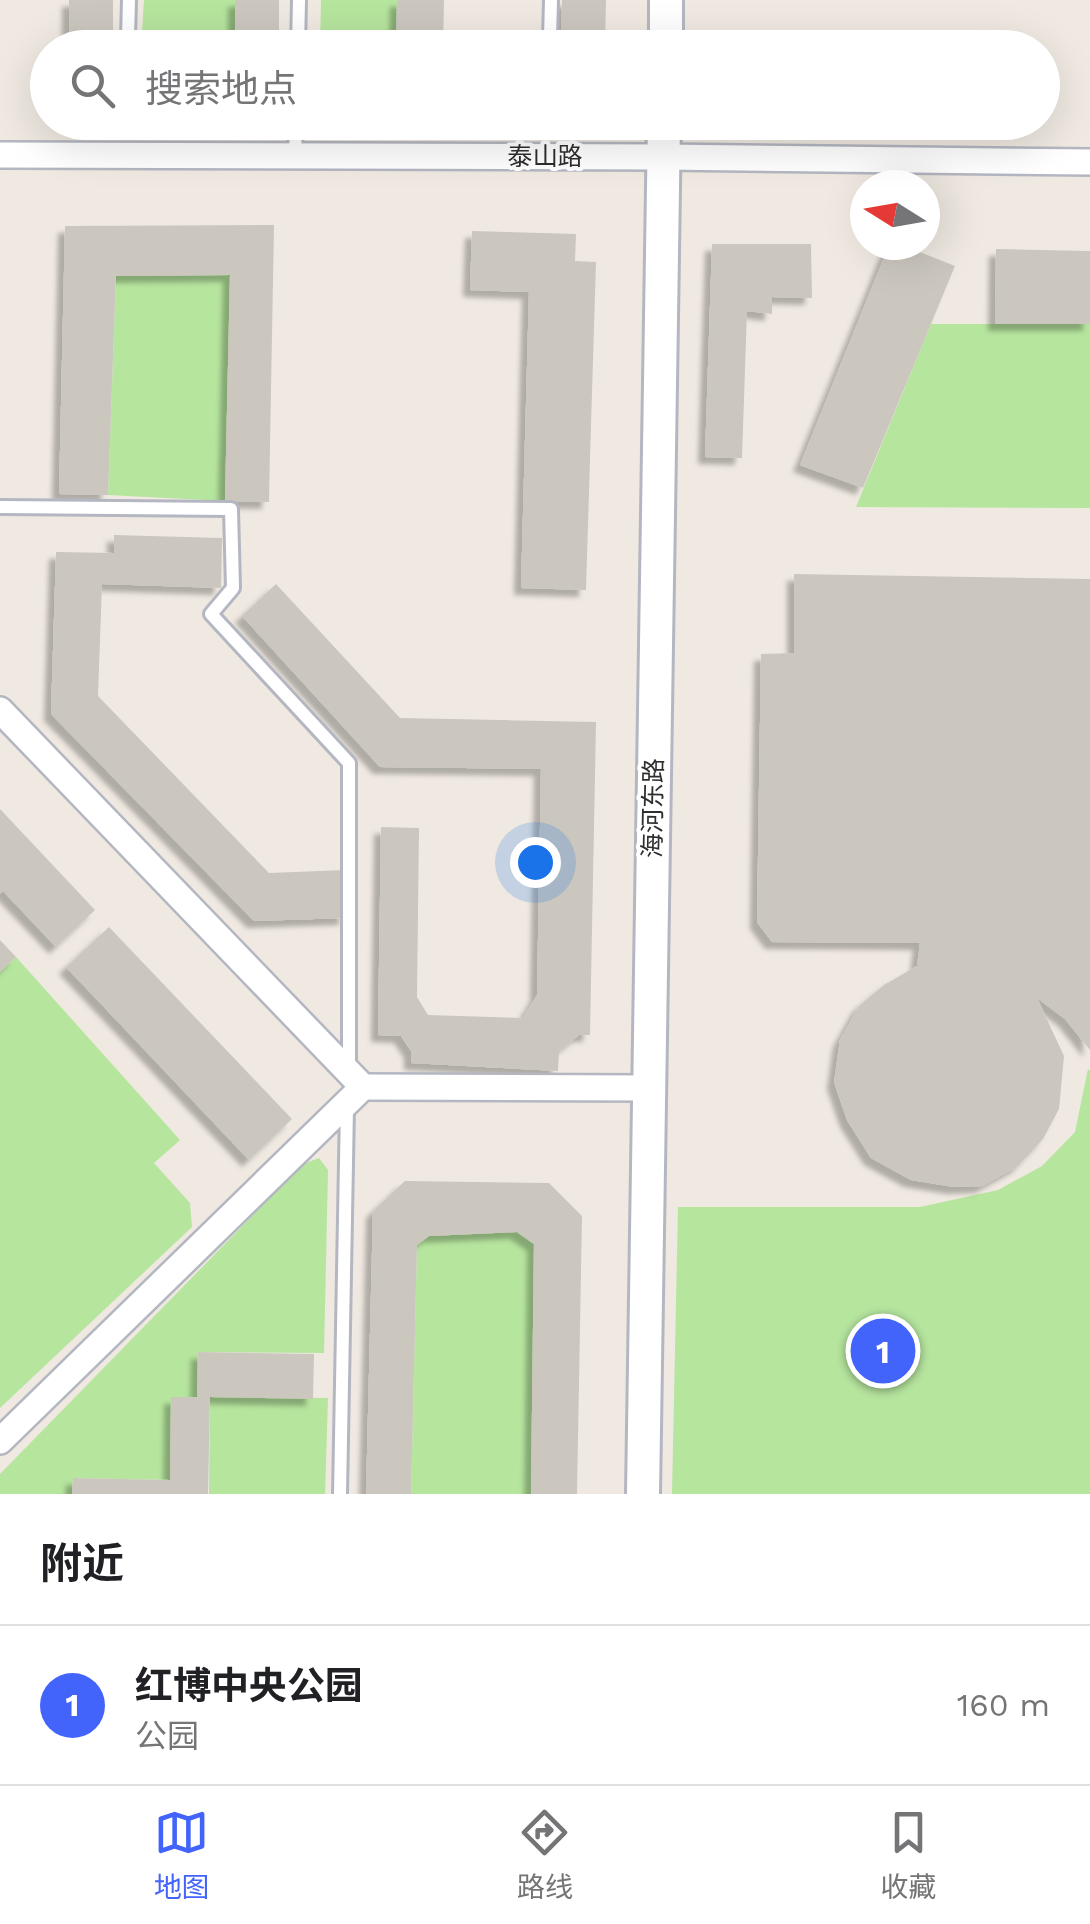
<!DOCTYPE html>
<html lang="zh">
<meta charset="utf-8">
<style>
body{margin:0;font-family:"Work Sans","Noto Sans SC",sans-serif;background:#f6f6f6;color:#202124}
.compass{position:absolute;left:850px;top:170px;width:90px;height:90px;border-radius:50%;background:#fff;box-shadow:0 10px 40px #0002;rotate:281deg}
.you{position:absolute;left:535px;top:862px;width:35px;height:35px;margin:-25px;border:8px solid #fff;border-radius:50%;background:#1a73e8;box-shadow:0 0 0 15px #1a73e833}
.badge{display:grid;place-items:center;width:65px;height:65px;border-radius:50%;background:#4264fb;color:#fff;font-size:32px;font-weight:700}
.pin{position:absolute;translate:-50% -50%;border:5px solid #fff;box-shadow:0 2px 10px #0006}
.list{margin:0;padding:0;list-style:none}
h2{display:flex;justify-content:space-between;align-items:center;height:130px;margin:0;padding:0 40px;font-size:42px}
h2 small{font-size:32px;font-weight:400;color:#757577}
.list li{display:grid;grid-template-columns:65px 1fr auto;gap:30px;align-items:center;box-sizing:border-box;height:160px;padding:0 40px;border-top:2px solid #e0e0e0}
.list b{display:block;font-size:38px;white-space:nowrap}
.list p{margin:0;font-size:32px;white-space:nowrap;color:#757577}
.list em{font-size:32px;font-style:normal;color:#757577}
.icon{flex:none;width:55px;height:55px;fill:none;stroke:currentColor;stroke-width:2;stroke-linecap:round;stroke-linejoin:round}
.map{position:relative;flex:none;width:1090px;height:1494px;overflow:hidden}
.search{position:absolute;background:#fff;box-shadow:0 10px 40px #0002;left:30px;right:30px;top:30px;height:110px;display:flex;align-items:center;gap:25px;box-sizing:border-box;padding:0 35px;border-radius:55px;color:#757577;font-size:38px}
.sheet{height:290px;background:#fff}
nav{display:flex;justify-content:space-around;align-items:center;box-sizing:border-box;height:140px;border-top:2px solid #e0e0e0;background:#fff;font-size:28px;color:#757577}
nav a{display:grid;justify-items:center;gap:5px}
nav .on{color:#4264fb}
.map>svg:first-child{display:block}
</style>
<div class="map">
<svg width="1090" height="1494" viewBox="0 0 1090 1494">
<defs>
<filter id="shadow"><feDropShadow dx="-7" dy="7" stdDeviation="2.5" flood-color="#0004"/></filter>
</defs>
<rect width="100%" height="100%" fill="#efe9e1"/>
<g fill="#b6e59e">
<polygon points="144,0 235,0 235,47 141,48"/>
<polygon points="321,0 397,0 396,47 320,48"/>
<polygon points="230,275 225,501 108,495 116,276"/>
<polygon points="931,324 1090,324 1090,508 856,507"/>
<polygon points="16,957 180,1140 154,1163 190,1203 192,1227 0,1408 0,972"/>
<polygon points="1088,1069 1090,1071 1090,1494 672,1494 678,1207 920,1207 998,1190 1042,1166 1075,1132"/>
<polygon points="319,1158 328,1170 324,1353 198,1352 197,1397 171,1397 170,1480 73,1478 72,1494 0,1494 0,1474 303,1164"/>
<polygon points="517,1232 534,1244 531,1494 411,1494 417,1245 429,1236"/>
<polygon points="210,1397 328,1398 325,1494 209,1494"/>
</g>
<g fill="#cbc7bf" filter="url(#shadow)">
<rect x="69" y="0" width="44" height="48"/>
<rect x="235" y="0" width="44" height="48"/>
<polygon points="397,0 444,0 443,48 396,48"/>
<polygon points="562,0 606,0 605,48 561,48"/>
<polygon points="274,225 269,502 225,501 230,275 116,276 108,495 59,494 65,226"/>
<polygon points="472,231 576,234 575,261 596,262 586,590 521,588 529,292 470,290"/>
<polygon points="712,244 811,244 812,298 772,297 772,314 747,311 742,458 705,457"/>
<polygon points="889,245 902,245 955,266 863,488 800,465"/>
<polygon points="996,249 1090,251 1090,324 995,324"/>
<polygon points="114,535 222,538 221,588 102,584 98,696 269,873 345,870 346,918 254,921 51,714 56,552 114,553"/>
<polygon points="794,574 1090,579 1090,1050 1065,1019 1037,998 1064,1056 1059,1109 1043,1139 1018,1166 982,1186 954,1187 911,1180 871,1158 847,1120 834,1082 840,1040 859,1006 884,985 917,966 920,943 772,942 757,922 761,654 794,653"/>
<polygon points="276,584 400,718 596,722 590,1035 579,1035 559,1051 558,1071 411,1063 411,1051 401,1036 378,1035 381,827 419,828 417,997 428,1015 523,1018 537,995 541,769 380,767 242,616"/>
<polygon points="0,809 95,910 56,947 3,891 0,894"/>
<polygon points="109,927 292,1119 249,1160 66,967"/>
<polygon points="0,940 16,957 0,972"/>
<polygon points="405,1181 549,1183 582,1216 577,1494 531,1494 534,1244 517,1232 429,1236 417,1245 411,1494 366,1494 373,1211"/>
<polygon points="198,1352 314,1354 313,1399 210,1397 208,1494 72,1494 73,1478 170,1480 171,1397 197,1397"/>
</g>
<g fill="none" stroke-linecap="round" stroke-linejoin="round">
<defs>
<g id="service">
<polyline points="128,38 129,0"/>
<polyline points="550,38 551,0"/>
<polyline points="298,48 299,0"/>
<polyline points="295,156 296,122"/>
<polyline points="0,507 231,509 233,588 211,614 349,763 349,1069"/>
<polyline points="340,1494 347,1107"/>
</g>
<g id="minor">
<polyline points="0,155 664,157 1090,162"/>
<polyline points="0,710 363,1087 0,1441"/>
<polyline points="363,1087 649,1088"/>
</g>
<g id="tertiary">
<polyline points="666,48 666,0"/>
<polyline points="643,1494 664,122"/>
</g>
</defs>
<use href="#service" stroke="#b4b7c1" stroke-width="18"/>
<use href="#minor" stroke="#b4b7c1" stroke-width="30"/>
<use href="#tertiary" stroke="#b4b7c1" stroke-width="38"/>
<use href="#service" stroke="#fff" stroke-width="12"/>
<use href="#minor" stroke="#fff" stroke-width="25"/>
<use href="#tertiary" stroke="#fff" stroke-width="32"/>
</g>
<g text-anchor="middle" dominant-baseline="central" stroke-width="8" stroke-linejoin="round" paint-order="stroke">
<g font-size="25" fill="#2e2e2e" stroke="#fff">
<text x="545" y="156">泰山路</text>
<text transform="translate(653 808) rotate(-89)">海河东路</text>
</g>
</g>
</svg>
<svg class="compass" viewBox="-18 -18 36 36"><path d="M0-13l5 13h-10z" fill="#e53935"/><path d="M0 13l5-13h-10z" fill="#757577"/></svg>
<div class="you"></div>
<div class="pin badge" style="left:883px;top:1351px">1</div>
<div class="search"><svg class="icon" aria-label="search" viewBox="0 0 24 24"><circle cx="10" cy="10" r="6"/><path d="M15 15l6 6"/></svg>搜索地点</div>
</div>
<section class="sheet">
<h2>附近<small></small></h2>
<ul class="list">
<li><span class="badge">1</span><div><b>红博中央公园</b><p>公园</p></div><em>160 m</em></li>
</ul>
</section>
<nav>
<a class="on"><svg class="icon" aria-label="map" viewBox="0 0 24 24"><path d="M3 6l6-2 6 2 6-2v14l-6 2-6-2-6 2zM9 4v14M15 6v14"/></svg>地图</a>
<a><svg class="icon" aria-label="directions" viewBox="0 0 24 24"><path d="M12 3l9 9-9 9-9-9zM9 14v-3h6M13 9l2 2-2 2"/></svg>路线</a>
<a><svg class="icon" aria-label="saved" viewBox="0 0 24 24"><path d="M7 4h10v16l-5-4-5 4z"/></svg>收藏</a>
</nav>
